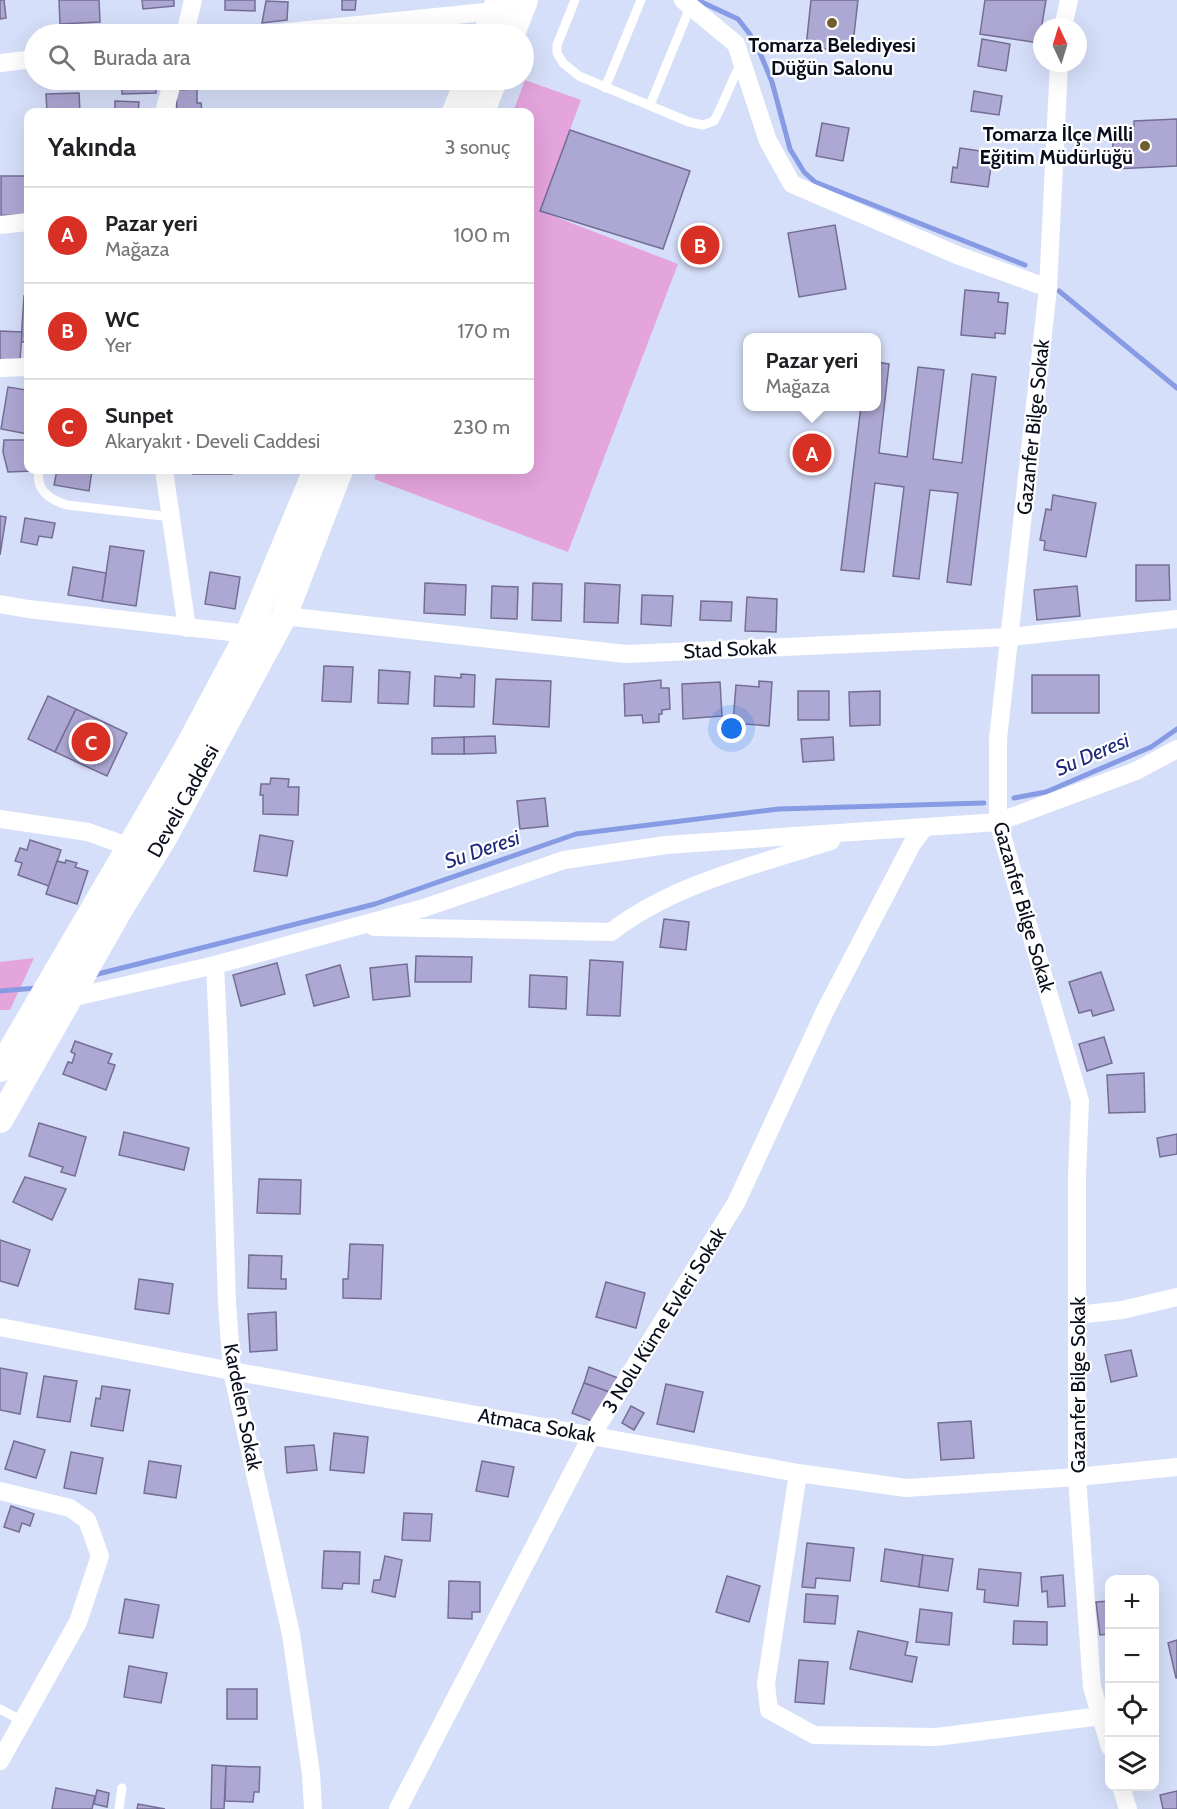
<!DOCTYPE html>
<html lang="tr">
<meta charset="utf-8">
<style>
body{margin:0;font-family:Cabin,sans-serif;background:#f2f2f2;color:#202124}
.controls{position:absolute;right:18px;bottom:18px;display:grid;overflow:hidden;border-radius:12px;box-shadow:0 6px 24px #0002}
.controls button{width:54px;height:54px;display:grid;place-items:center;padding:0;border:0;border-bottom:2px solid #e0e0e0;background:#fff;color:#202124;font:30px sans-serif}
.compass{position:absolute;left:1033px;top:18px;width:54px;height:54px;border-radius:50%;background:#fff;box-shadow:0 6px 24px #0002;rotate:356deg}
.you{position:absolute;left:732px;top:729px;width:21px;height:21px;margin:-15px;border:4px solid #fff;border-radius:50%;background:#1a73e8;box-shadow:0 0 0 9px #1a73e833}
.badge{display:grid;place-items:center;width:39px;height:39px;border-radius:50%;background:#d93025;color:#fff;font-size:20px;font-weight:700}
.pin{position:absolute;translate:-50% -50%;border:3px solid #fff;box-shadow:0 2px 6px #0006}
.popup{position:absolute;left:743px;top:333px;width:138px;height:78px;box-sizing:border-box;display:grid;place-content:center;border-radius:12px;background:#fff;filter:drop-shadow(0 2px 4px #0005);font-size:20px;white-space:nowrap;color:#757577}
.popup b{font-size:22px;color:#202124}
.popup::after{content:'';position:absolute;left:50%;top:100%;margin-left:-12px;border:12px solid transparent;border-top-color:#fff}
.list{margin:0;padding:0;list-style:none}
h2{display:flex;justify-content:space-between;align-items:center;height:78px;margin:0;padding:0 24px;font-size:26px}
h2 small{font-size:20px;font-weight:400;color:#757577}
.list li{display:grid;grid-template-columns:39px 1fr auto;gap:18px;align-items:center;box-sizing:border-box;height:96px;padding:0 24px;border-top:2px solid #e0e0e0}
.list b{display:block;font-size:22px;white-space:nowrap}
.list p{margin:0;font-size:20px;white-space:nowrap;color:#757577}
.list em{font-size:20px;font-style:normal;color:#757577}
.icon{flex:none;width:33px;height:33px;fill:none;stroke:currentColor;stroke-width:2;stroke-linecap:round;stroke-linejoin:round}
.map{position:relative;flex:none;width:1177px;height:1809px;overflow:hidden}
.search{position:absolute;background:#fff;box-shadow:0 6px 24px #0002;left:24px;top:24px;width:510px;height:66px;display:flex;align-items:center;gap:15px;box-sizing:border-box;padding:0 21px;border-radius:33px;color:#757577;font-size:22px}
.panel{position:absolute;background:#fff;box-shadow:0 6px 24px #0002;left:24px;top:108px;width:510px;height:366px;border-radius:12px}
.map>svg:first-child{display:block}
</style>
<div class="map">
<svg width="1177" height="1809" viewBox="0 0 1177 1809">
<rect width="100%" height="100%" fill="#d6dff9"/>
<g fill="#e4a4dc">
<polygon points="525,80 581,100 540,211 678,264 568,552 374,479 377,470 530,470 530,112 513,112"/>
<polygon points="34,958 10,1010 0,1010 0,962"/>
</g>
<g fill="none" stroke-linecap="round" stroke-linejoin="round">
<g stroke="#869be4" stroke-width="5">
<polyline points="697,0 738,19 749,33 758,48 772,82 790,149 804,172 815,182 1025,265"/>
<polyline points="1059,291 1177,388"/>
<polyline points="1014,798 1046,792 1151,747 1177,729"/>
<polyline points="90,976 375,904 576,834 779,809 984,803"/>
<polyline points="0,991 37,988"/>
</g>
</g>
<g fill="#ada7d3" stroke="#746e96" stroke-width="1.5">
<polygon points="0,0 4,0 6,18 0,19"/>
<polygon points="59,0 99,0 100,22 60,24"/>
<polygon points="142,0 174,0 174,6 143,9"/>
<polygon points="225,0 255,0 255,11 225,10"/>
<polygon points="342,0 356,0 355,10 342,10"/>
<polygon points="811,0 858,0 852,52 806,47"/>
<polygon points="985,0 1046,0 1039,43 980,34"/>
<polygon points="266,1 288,2 287,20 262,23"/>
<polygon points="383,29 409,30 409,34 383,34"/>
<polygon points="982,39 1010,44 1006,71 978,66"/>
<polygon points="122,80 156,80 156,93 122,94"/>
<polygon points="197,89 197,103 201,103 202,112 173,112 177,111 176,90"/>
<polygon points="974,91 1002,96 999,115 971,111"/>
<polygon points="79,93 80,112 47,112 46,94"/>
<polygon points="115,101 139,102 138,112 115,112"/>
<polygon points="1177,119 1177,166 1114,169 1112,127 1134,126 1134,121"/>
<polygon points="822,123 849,128 843,161 816,156"/>
<polygon points="570,130 690,171 663,249 540,211"/>
<polygon points="960,148 993,153 988,187 951,182 953,167 957,168"/>
<polygon points="1,176 28,176 28,216 1,215"/>
<polygon points="835,225 846,289 799,297 788,233"/>
<polygon points="693,233 713,239 707,258 687,252"/>
<polygon points="965,290 999,293 998,302 1008,303 1005,334 995,333 995,338 961,335"/>
<polygon points="24,296 28,296 28,342 21,342"/>
<polygon points="0,331 22,332 20,361 0,360"/>
<polygon points="876,362 889,364 879,453 907,457 918,367 944,370 933,459 962,463 972,374 996,377 971,585 947,582 958,493 930,490 919,579 893,576 904,487 875,483 864,572 841,570 861,406 876,406"/>
<polygon points="28,376 28,434 1,429 8,387 26,390"/>
<polygon points="4,440 28,440 28,470 33,470 33,471 8,472 3,452"/>
<polygon points="57,470 92,470 89,491 54,485"/>
<rect x="193" y="470" width="39" height="4"/>
<polygon points="1053,495 1096,503 1086,557 1044,550 1045,541 1040,540 1046,509 1051,510"/>
<polygon points="0,516 6,517 0,555"/>
<polygon points="25,518 55,523 52,538 39,536 37,545 21,542"/>
<polygon points="110,546 144,551 136,606 102,601"/>
<polygon points="1136,565 1169,565 1170,600 1136,601"/>
<polygon points="73,567 106,573 102,601 68,595"/>
<polygon points="210,572 240,577 235,609 205,604"/>
<polygon points="425,583 466,585 465,615 424,613"/>
<polygon points="533,583 562,584 561,621 532,620"/>
<polygon points="585,583 620,585 618,623 584,622"/>
<polygon points="492,586 518,587 517,619 491,618"/>
<polygon points="1077,586 1080,616 1037,620 1034,590"/>
<polygon points="642,595 673,596 671,626 641,624"/>
<polygon points="747,597 777,599 776,632 745,631"/>
<polygon points="701,601 732,602 731,621 700,620"/>
<polygon points="324,666 353,667 351,702 322,701"/>
<polygon points="379,670 410,672 408,704 378,703"/>
<polygon points="461,674 475,675 474,707 434,706 435,676 461,678"/>
<rect x="1032" y="675" width="67" height="38"/>
<polygon points="496,679 551,681 549,727 493,724"/>
<polygon points="661,680 661,688 669,688 670,709 662,710 662,714 659,714 659,722 643,723 642,715 625,716 624,684"/>
<polygon points="759,681 772,682 769,726 733,723 736,685 759,687"/>
<polygon points="720,682 722,716 683,719 682,684"/>
<rect x="798" y="691" width="31" height="29"/>
<polygon points="880,691 880,725 850,726 849,692"/>
<polygon points="48,696 76,709 55,752 28,739"/>
<polygon points="76,709 127,733 107,776 55,752"/>
<polygon points="495,736 496,753 464,754 464,737"/>
<polygon points="464,737 464,754 432,754 432,738"/>
<polygon points="833,737 834,760 803,762 801,739"/>
<polygon points="271,778 289,779 288,787 299,787 298,815 263,814 263,795 260,795 261,784 270,784"/>
<polygon points="545,798 548,826 520,829 517,801"/>
<polygon points="260,835 293,841 287,876 254,871"/>
<polygon points="30,840 61,850 49,886 18,875 22,863 15,861 20,848 27,850"/>
<polygon points="66,860 77,863 75,867 88,871 77,904 46,894 57,861 65,863"/>
<polygon points="664,919 689,922 686,950 660,947"/>
<polygon points="416,956 472,957 471,982 415,982"/>
<polygon points="590,960 623,962 620,1016 587,1015"/>
<polygon points="277,963 285,994 241,1006 233,975"/>
<polygon points="407,964 410,996 373,1000 370,968"/>
<polygon points="340,965 349,997 314,1006 306,975"/>
<polygon points="1101,972 1114,1010 1093,1016 1091,1010 1079,1013 1069,982"/>
<polygon points="530,975 567,977 566,1009 529,1007"/>
<polygon points="1104,1037 1112,1063 1087,1071 1079,1044"/>
<polygon points="75,1041 112,1054 108,1063 115,1065 106,1090 63,1074 68,1062 72,1063 75,1054 71,1052"/>
<polygon points="1144,1073 1145,1112 1109,1113 1107,1075"/>
<polygon points="39,1123 86,1137 75,1176 61,1172 63,1167 29,1156"/>
<polygon points="124,1132 189,1148 184,1170 119,1155"/>
<polygon points="1177,1134 1177,1154 1160,1157 1157,1138"/>
<polygon points="25,1177 66,1189 52,1220 13,1202"/>
<polygon points="259,1179 301,1180 300,1214 257,1213"/>
<polygon points="0,1240 30,1250 18,1286 0,1281"/>
<polygon points="350,1244 383,1245 381,1299 343,1298 343,1279 348,1279"/>
<polygon points="249,1255 282,1256 281,1279 286,1279 286,1289 248,1288"/>
<polygon points="139,1279 173,1284 169,1314 135,1309"/>
<polygon points="606,1282 645,1293 636,1328 596,1317"/>
<polygon points="276,1312 277,1350 250,1352 248,1314"/>
<polygon points="1131,1350 1137,1376 1111,1382 1105,1355"/>
<polygon points="589,1367 618,1378 612,1393 584,1383"/>
<polygon points="0,1368 27,1373 20,1414 0,1410"/>
<polygon points="44,1376 77,1381 70,1422 37,1417"/>
<polygon points="584,1383 612,1393 592,1421 572,1413"/>
<polygon points="666,1384 703,1392 694,1432 657,1424"/>
<polygon points="102,1386 130,1390 123,1431 91,1426 96,1398 100,1399"/>
<polygon points="631,1406 644,1413 634,1430 622,1423"/>
<polygon points="971,1421 974,1458 941,1460 938,1423"/>
<polygon points="334,1433 368,1437 364,1473 330,1470"/>
<polygon points="14,1441 45,1450 36,1478 5,1469"/>
<polygon points="314,1445 317,1470 287,1473 285,1447"/>
<polygon points="71,1452 103,1458 96,1494 64,1488"/>
<polygon points="149,1461 181,1466 176,1498 144,1493"/>
<polygon points="482,1461 514,1467 508,1497 476,1491"/>
<polygon points="11,1506 34,1514 30,1526 22,1523 19,1532 4,1527"/>
<polygon points="404,1513 432,1514 430,1541 402,1540"/>
<polygon points="807,1543 854,1548 850,1581 816,1578 815,1588 802,1587"/>
<polygon points="885,1549 923,1555 919,1587 881,1581"/>
<polygon points="324,1551 360,1552 359,1584 343,1583 342,1589 322,1588"/>
<polygon points="923,1555 953,1559 948,1591 919,1587"/>
<polygon points="385,1556 402,1560 395,1597 372,1592 374,1580 380,1580"/>
<polygon points="979,1569 1021,1573 1018,1606 984,1602 985,1590 977,1589"/>
<polygon points="1063,1575 1065,1606 1048,1607 1047,1591 1042,1592 1041,1577"/>
<polygon points="727,1576 760,1586 749,1622 716,1612"/>
<polygon points="449,1581 480,1582 480,1612 472,1612 472,1619 448,1618"/>
<polygon points="806,1594 838,1596 835,1624 804,1622"/>
<polygon points="125,1599 159,1605 153,1638 119,1633"/>
<polygon points="1110,1601 1110,1634 1100,1635 1096,1602"/>
<polygon points="920,1609 952,1613 949,1645 916,1642"/>
<polygon points="1014,1621 1047,1622 1047,1645 1013,1644"/>
<polygon points="858,1631 908,1642 905,1655 917,1657 912,1682 850,1669"/>
<polygon points="1177,1640 1177,1678 1176,1678 1168,1643"/>
<polygon points="799,1660 828,1662 824,1704 795,1702"/>
<polygon points="1154,1665 1158,1689 1154,1689"/>
<polygon points="129,1666 167,1673 161,1703 124,1697"/>
<rect x="227" y="1689" width="30" height="30"/>
<polygon points="212,1765 226,1766 224,1809 211,1809"/>
<polygon points="226,1766 260,1767 259,1792 254,1792 253,1802 225,1801"/>
<polygon points="56,1788 95,1796 92,1809 52,1809"/>
<polygon points="97,1790 109,1793 107,1807 94,1804"/>
<polygon points="1177,1791 1177,1809 1163,1809 1160,1795"/>
<polygon points="138,1804 165,1809 137,1809"/>
</g>
<g fill="none" stroke-linecap="round" stroke-linejoin="round">
<g stroke="#fff" stroke-width="9">
<path d="M 575,0 L 557,45 L 557,53 L 563,63 L 579,76 L 689,122 L 703,125 L 714,121 C 724,103 731,82 741,63"/>
<polyline points="605,88 641,0"/>
<polyline points="650,105 691,5"/>
<path d="M 39,470 C 35,490 50,500 67,505 L 171,517"/>
<polyline points="0,1709 22,1721"/>
<polyline points="119,1809 122,1788"/>
</g>
<g stroke="#fff" stroke-width="18">
<polyline points="683,0 736,44 768,141 792,184 957,255 1048,288"/>
<polyline points="1063,27 1069,0"/>
<polyline points="185,34 193,0"/>
<polyline points="269,34 495,11"/>
<polyline points="0,63 34,59"/>
<polyline points="1059,63 1048,288 998,739 998,822 1080,1101 1077,1176 1077,1477 1092,1687 1110,1747"/>
<polyline points="164,112 173,80"/>
<polyline points="0,225 28,222"/>
<polyline points="0,368 28,367"/>
<polyline points="164,470 187,628"/>
<polyline points="0,604 28,609 248,634"/>
<polyline points="284,616 626,654 1010,637 1177,619"/>
<polyline points="0,819 88,832 130,847"/>
<path d="M 374,927 L 611,932 C 675,883 756,865 831,841"/>
<polyline points="215,965 219,1052 227,1303 232,1371 291,1634 311,1774 313,1809"/>
<polyline points="70,998 215,965 424,908 564,860 666,845 998,822 1136,771 1177,749"/>
<polyline points="1077,1315 1122,1310 1177,1297"/>
<polyline points="0,1327 232,1371 798,1473 906,1488 1077,1477 1177,1467"/>
<polyline points="798,1473 766,1684 769,1710 814,1735 936,1737 1101,1716"/>
<polyline points="0,1491 70,1508 87,1520 100,1556 78,1622 0,1761"/>
<polyline points="1121,1786 1128,1809"/>
<polyline points="398,1809 592,1435 736,1203 825,1011 912,844 924,828"/>
</g>
<g stroke="#fff" stroke-width="26">
<polyline points="486,34 499,0"/>
<polyline points="512,34 525,0"/>
<polyline points="455,112 468,80"/>
<polyline points="482,112 494,80"/>
<polyline points="0,1069 185,752 248,634 316,470"/>
<polyline points="0,1120 119,911 164,838 284,616 340,470"/>
</g>
</g>
<g fill="#705f2d" stroke="#fff" stroke-width="2">
<circle cx="832" cy="23" r="6"/>
<circle cx="1145" cy="146" r="6"/>
</g>
<g text-anchor="middle" dominant-baseline="central" stroke-width="4.5" stroke-linejoin="round" paint-order="stroke">
<g font-size="20" font-weight="bold" fill="#080c1b" stroke="#fff">
<text x="832" y="45">Tomarza Belediyesi<tspan x="832" dy="23">Düğün Salonu</tspan></text>
<text x="1133" y="134" text-anchor="end">Tomarza İlçe Milli<tspan x="1133" dy="23">Eğitim Müdürlüğü</tspan></text>
</g>
<g font-size="20" fill="#080c1b" stroke="#fff">
<text transform="translate(1033 427) rotate(-84)">Gazanfer Bilge Sokak</text>
<text transform="translate(730 649) rotate(-3)">Stad Sokak</text>
<text transform="translate(183 801) rotate(-61)">Develi Caddesi</text>
<text transform="translate(1024 907) rotate(74)">Gazanfer Bilge Sokak</text>
<text transform="translate(664 1320) rotate(-58)">3 Nolu Küme Evleri Sokak</text>
<text transform="translate(1078 1385) rotate(-90)">Gazanfer Bilge Sokak</text>
<text transform="translate(243 1407) rotate(79)">Kardelen Sokak</text>
<text transform="translate(537 1425) rotate(10)">Atmaca Sokak</text>
</g>
<g font-size="21" font-style="italic" fill="#1f297d" stroke="#fff">
<text transform="translate(1092 754) rotate(-23)">Su Deresi</text>
<text transform="translate(482 849) rotate(-19)">Su Deresi</text>
</g>
</g>
</svg>
<div class="controls">
<button>+</button>
<button>−</button>
<button><svg class="icon" aria-label="locate" viewBox="0 0 24 24"><circle cx="12" cy="12" r="6"/><path d="M12 2v4M12 18v4M2 12h4M18 12h4"/></svg></button>
<button><svg class="icon" aria-label="layers" viewBox="0 0 24 24"><path d="M12 4l9 5-9 5-9-5zM3 14l9 5 9-5"/></svg></button>
</div>
<svg class="compass" viewBox="-18 -18 36 36"><path d="M0-13l5 13h-10z" fill="#e53935"/><path d="M0 13l5-13h-10z" fill="#757577"/></svg>
<div class="you"></div>
<div class="pin badge" style="left:812px;top:453px">A</div>
<div class="popup"><b>Pazar yeri</b>Mağaza</div>
<div class="pin badge" style="left:700px;top:245px">B</div>
<div class="pin badge" style="left:91px;top:742px">C</div>
<div class="search"><svg class="icon" aria-label="search" viewBox="0 0 24 24"><circle cx="10" cy="10" r="6"/><path d="M15 15l6 6"/></svg>Burada ara</div>
<section class="panel">
<h2>Yakında<small>3 sonuç</small></h2>
<ul class="list">
<li><span class="badge">A</span><div><b>Pazar yeri</b><p>Mağaza</p></div><em>100 m</em></li>
<li><span class="badge">B</span><div><b>WC</b><p>Yer</p></div><em>170 m</em></li>
<li><span class="badge">C</span><div><b>Sunpet</b><p>Akaryakıt · Develi Caddesi</p></div><em>230 m</em></li>
</ul>
</section>
</div>
